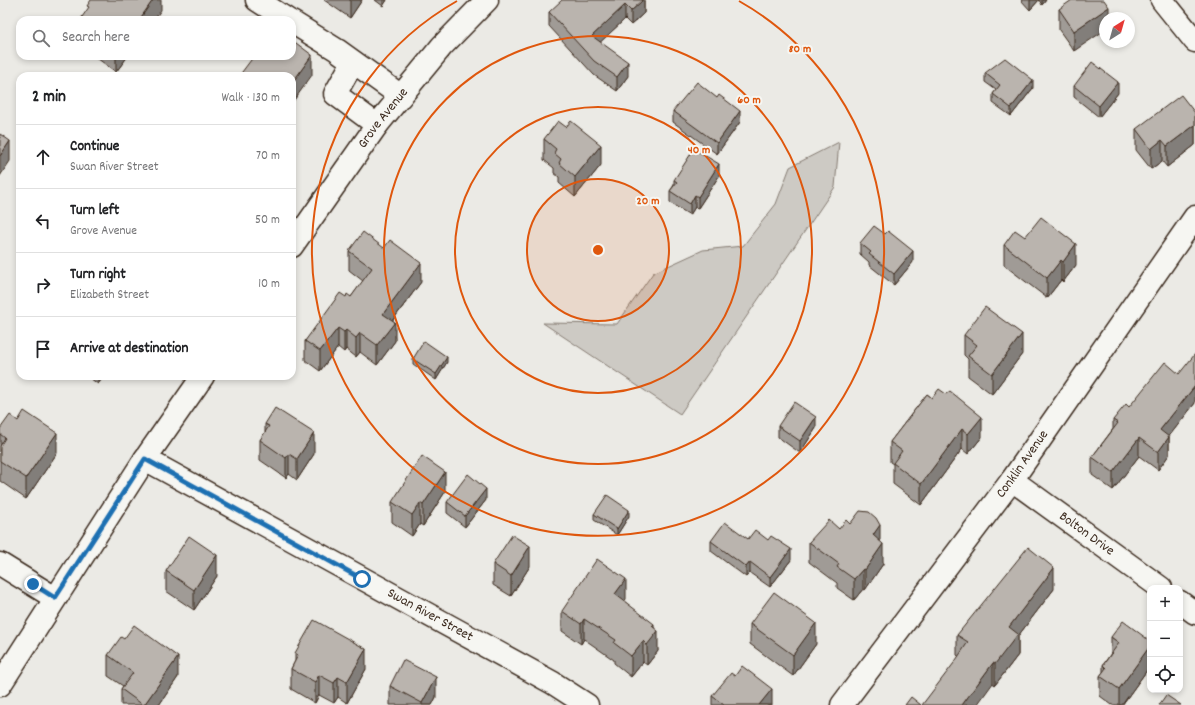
<!DOCTYPE html>
<meta charset="utf-8">
<style>
body{margin:0;font-family:Dekko,sans-serif;background:#f6f6f6;color:#202124}
.controls{position:absolute;right:12px;bottom:12px;display:grid;overflow:hidden;border-radius:8px;box-shadow:0 2px 6px #0003}
.controls button{width:36px;height:36px;display:grid;place-items:center;padding:0;border:0;border-bottom:1px solid #e0e0e0;background:#fff;color:#202124;font:20px sans-serif}
.compass{position:absolute;left:1099px;top:12px;width:36px;height:36px;border-radius:50%;background:#fff;box-shadow:0 2px 6px #0003;rotate:37deg}
.stop{position:absolute;width:12px;height:12px;margin:-9px;border:3px solid #1f6fb2;border-radius:50%;background:#fff}
.stop.end{background:#1f6fb2;border-color:#fff;box-shadow:0 1px 4px #0008}
.list{margin:0;padding:0;list-style:none}
h2{display:flex;justify-content:space-between;align-items:center;height:52px;margin:0;padding:0 16px;font-size:17px}
h2 small{font-size:13px;font-weight:400;color:#757577}
.list li{display:grid;grid-template-columns:26px 1fr auto;gap:12px;align-items:center;box-sizing:border-box;height:64px;padding:0 16px;border-top:1px solid #e0e0e0}
.list b{display:block;font-size:15px;white-space:nowrap}
.list p{margin:0;font-size:13px;white-space:nowrap;color:#757577}
.list em{font-size:13px;font-style:normal;color:#757577}
.icon{flex:none;width:22px;height:22px;fill:none;stroke:currentColor;stroke-width:2;stroke-linecap:round;stroke-linejoin:round}
.map{position:relative;flex:none;width:1195px;height:705px;overflow:hidden}
.search{position:absolute;background:#fff;box-shadow:0 2px 6px #0003;left:16px;top:16px;width:280px;height:44px;display:flex;align-items:center;gap:10px;box-sizing:border-box;padding:0 14px;border-radius:12px;color:#757577;font-size:15px}
.panel{position:absolute;background:#fff;box-shadow:0 2px 6px #0003;left:16px;top:72px;width:280px;height:308px;border-radius:12px}
.map>svg:first-child{display:block}
</style>
<div class="map">
<svg width="1195" height="705" viewBox="0 0 1195 705">
<rect width="100%" height="100%" fill="#ebeae5"/>
<filter id="ink" filterUnits="userSpaceOnUse"><feTurbulence type="fractalNoise" baseFrequency=".025" numOctaves="2"/><feDisplacementMap in="SourceGraphic" scale="8" xChannelSelector="R" yChannelSelector="G"/><feConvolveMatrix kernelMatrix="1 2 1 2 8 2 1 2 1" color-interpolation-filters="sRGB"/></filter>
<g filter="url(#ink)">
<polygon fill="#cdcac4" stroke="#847a71" points="839,142 835,187 680,414 543,323 617,324 653,273 703,250 743,246 776,204 790,167"/>
<g fill="none" stroke-linecap="round" stroke-linejoin="round">
<defs>
<g id="minor">
<polyline points="257,0 288,20"/>
<polyline points="1162,0 1195,41"/>
<polyline points="292,22 337,50 401,96"/>
<polyline points="353,62 335,94 377,125"/>
<path id="s1" d="M 292,246 L 377,125 L 442,46 L 487,0"/>
<path id="s2" d="M 145,459 L 553,683 L 587,705"/>
<path id="s3" d="M 1012,480 L 1161,588"/>
<polyline points="0,564 55,598"/>
<polyline points="1180,602 1195,613"/>
<polyline points="0,685 145,459 203,376"/>
<path id="s4" d="M 842,705 L 1012,480 L 1195,217"/>
</g>
</defs>
<use href="#minor" stroke="#3b2a1e" stroke-width="25"/>
<use href="#minor" stroke="#f6f6f2" stroke-width="22"/>
</g>
<g fill="#a09b96" stroke="#3b2a1e">
<polygon points="324,0 362,0 350,18"/>
<polygon points="375,0 387,0 383,6"/>
<polygon points="644,0 644,13 631,25 625,19 600,42 628,76 617,91 594,75 549,26 549,12"/>
<polygon points="1021,0 1046,0 1042,5 1039,0 1030,10"/>
<polygon points="1059,9 1109,18 1074,51 1059,30"/>
<polygon points="94,56 128,56 116,72"/>
<polygon points="985,73 1033,88 1011,116 993,103 993,94 996,90 985,82"/>
<polygon points="1074,86 1118,93 1099,117 1074,97"/>
<polygon points="673,111 740,122 717,154 673,122"/>
<polygon points="1195,113 1195,145 1167,167 1162,161 1151,169 1136,150 1136,129"/>
<polygon points="544,139 601,165 575,197 559,183 559,177 554,173 554,168 544,160"/>
<polygon points="719,176 698,208 695,207 690,215 670,203 670,191 674,185 674,180"/>
<polygon points="1025,237 1076,265 1063,282 1061,280 1047,298 1004,265 1004,245"/>
<polygon points="860,243 913,262 894,285 869,265 869,262 860,254"/>
<polygon points="349,251 421,282 393,320 395,341 377,365 360,352 356,357 346,349 344,352 338,347 320,371 305,360 305,341 346,297 351,297 363,281 349,270"/>
<polygon points="964,335 1022,354 992,394 968,376 968,359 964,355"/>
<polygon points="413,359 447,362 436,380 413,364"/>
<polygon points="87,376 104,376 98,384"/>
<polygon points="927,394 982,437 968,454 962,449 921,505 893,484 893,464 890,462 890,442"/>
<polygon points="1195,403 1169,436 1169,455 1158,470 1139,456 1113,490 1092,475 1092,457 1113,429 1113,420 1129,407"/>
<polygon points="265,424 314,454 297,480 289,474 286,478 260,460 260,440 265,432"/>
<polygon points="778,426 816,428 800,453 778,437"/>
<polygon points="0,429 57,453 26,499 0,481"/>
<polygon points="445,492 423,526 420,524 412,536 392,522 392,502"/>
<polygon points="486,500 465,527 447,513 447,502"/>
<polygon points="594,514 629,516 617,535 594,520"/>
<polygon points="850,524 880,541 883,564 865,590 863,589 854,600 837,588 837,583 809,562 809,542"/>
<polygon points="748,539 791,560 770,587 750,573 746,577 711,551 711,541"/>
<polygon points="493,564 530,566 511,596 493,585"/>
<polygon points="166,571 217,576 194,610 166,591"/>
<polygon points="1054,589 1018,636 1018,655 995,685 957,655 957,635"/>
<polygon points="626,599 624,601 654,627 658,651 647,665 643,662 631,677 614,663 614,660 584,639 581,644 562,631 562,611"/>
<polygon points="750,624 816,644 793,676 750,644"/>
<polygon points="1111,637 1150,666 1122,705 1112,705 1100,696 1100,676 1103,672 1103,665 1111,653"/>
<polygon points="124,639 178,677 159,705 121,705 121,689 123,686 108,676 108,655"/>
<polygon points="295,653 366,669 347,703 338,697 334,703 319,695 315,703 291,689 291,669 295,661"/>
<polygon points="735,676 772,705 712,705 712,696"/>
<polygon points="390,686 436,697 432,705 390,705"/>
</g>
<g fill="#827e7a" stroke="#3b2a1e">
<polygon points="153,0 161,0 161,10 154,20 139,20"/>
<polygon points="350,0 362,0 350,18"/>
<polygon points="383,0 387,0 383,6"/>
<polygon points="643,0 644,0 644,13 631,25 631,11"/>
<polygon points="1030,0 1039,0 1030,10"/>
<polygon points="1042,0 1046,0 1042,5"/>
<polygon points="625,5 625,19 592,50 592,36"/>
<polygon points="1109,7 1109,18 1105,18 1105,30 1074,51 1074,31"/>
<polygon points="312,55 312,75 292,103 292,83"/>
<polygon points="116,56 128,56 116,72"/>
<polygon points="628,62 628,76 617,91 617,77"/>
<polygon points="1033,80 1033,88 1011,116 1011,108"/>
<polygon points="1118,82 1118,93 1099,117 1099,106"/>
<polygon points="740,111 740,122 717,154 717,143"/>
<polygon points="1195,125 1195,145 1167,167 1167,146"/>
<polygon points="1162,140 1162,161 1151,169 1151,149"/>
<polygon points="10,141 10,161 0,176 0,156"/>
<polygon points="601,145 601,165 575,197 575,177"/>
<polygon points="719,164 719,176 698,208 698,197"/>
<polygon points="695,195 695,207 690,215 690,204"/>
<polygon points="1076,244 1076,265 1063,282 1063,262"/>
<polygon points="913,251 913,262 894,285 894,274"/>
<polygon points="1061,260 1061,280 1047,298 1047,278"/>
<polygon points="421,263 421,282 383,333 383,314"/>
<polygon points="395,322 395,341 377,365 377,345"/>
<polygon points="338,328 338,347 320,371 320,351"/>
<polygon points="346,330 346,349 344,352 344,332"/>
<polygon points="360,333 360,352 356,357 356,338"/>
<polygon points="1022,334 1022,354 992,394 992,374"/>
<polygon points="447,357 447,362 436,380 436,374"/>
<polygon points="98,376 104,376 98,384"/>
<polygon points="1195,386 1195,403 1160,448 1160,430"/>
<polygon points="816,417 816,428 800,453 800,441"/>
<polygon points="982,417 982,437 968,454 968,434"/>
<polygon points="962,429 962,449 921,505 921,484"/>
<polygon points="57,433 57,453 26,499 26,478"/>
<polygon points="314,433 314,454 297,480 297,459"/>
<polygon points="1169,437 1169,455 1158,470 1158,452"/>
<polygon points="1139,438 1139,456 1113,490 1113,472"/>
<polygon points="289,454 289,474 286,478 286,458"/>
<polygon points="445,472 445,492 423,526 423,505"/>
<polygon points="486,489 486,500 465,527 465,516"/>
<polygon points="420,503 420,524 412,536 412,515"/>
<polygon points="629,510 629,516 617,535 617,529"/>
<polygon points="880,525 880,545 873,535"/>
<polygon points="883,544 883,564 865,590 865,570"/>
<polygon points="530,546 530,566 511,596 511,576"/>
<polygon points="791,549 791,560 770,587 770,577"/>
<polygon points="217,555 217,576 194,610 194,590"/>
<polygon points="750,562 750,573 746,577 746,567"/>
<polygon points="1054,568 1054,589 1018,636 1018,655 995,685 995,664 1009,627"/>
<polygon points="863,569 863,589 854,600 854,579"/>
<polygon points="626,579 626,599 615,615 615,594"/>
<polygon points="584,619 584,639 581,644 581,624"/>
<polygon points="816,623 816,644 793,676 793,655"/>
<polygon points="654,624 654,636 658,631 658,651 647,665 647,645 652,626"/>
<polygon points="643,641 643,662 631,677 631,656"/>
<polygon points="1150,646 1150,666 1122,705 1119,705 1119,689"/>
<polygon points="366,649 366,669 347,703 347,682"/>
<polygon points="178,657 178,677 159,705 144,705"/>
<polygon points="993,663 993,683 977,705 962,705"/>
<polygon points="319,675 319,695 315,703 315,682"/>
<polygon points="338,677 338,697 334,703 334,683"/>
<polygon points="436,677 436,697 432,705 422,705 422,703"/>
<polygon points="772,689 772,705 759,705"/>
</g>
<g fill="#bab4ae" stroke="#3b2a1e">
<polygon points="91,0 153,0 139,20 80,20 89,7 87,6"/>
<polygon points="562,0 643,0 631,11 625,5 592,36 628,62 617,77 594,61 549,12"/>
<polygon points="1072,0 1104,0 1109,7 1074,31 1059,9"/>
<polygon points="292,40 312,55 292,83 292,76 239,76 254,56 292,56"/>
<polygon points="1005,58 1033,80 1011,108 993,94 1000,85 985,73"/>
<polygon points="1092,62 1118,82 1099,106 1074,86"/>
<polygon points="697,82 717,98 719,95 740,111 717,143 673,111"/>
<polygon points="1181,95 1195,113 1195,125 1167,146 1162,140 1151,149 1136,129"/>
<polygon points="558,121 566,127 571,121 601,145 575,177 559,163 561,159 554,153 556,149 544,139"/>
<polygon points="0,134 10,141 0,156"/>
<polygon points="694,149 719,164 698,197 695,195 690,204 670,191 677,182 674,180"/>
<polygon points="1041,217 1076,244 1063,262 1061,260 1047,278 1004,245 1015,230 1025,237"/>
<polygon points="874,226 885,234 888,231 913,251 894,274 869,254 871,252 860,243"/>
<polygon points="363,232 384,248 390,240 421,263 383,314 395,322 377,345 360,333 356,338 346,330 344,332 338,328 320,351 305,341 340,293 346,297 347,294 351,297 372,268 349,251"/>
<polygon points="985,307 1022,334 992,374 968,356 977,345 964,335"/>
<polygon points="424,341 447,357 436,374 413,359"/>
<polygon points="1195,354 1195,386 1160,430 1169,437 1158,452 1139,438 1113,472 1092,457 1118,423 1113,420 1126,404 1129,407 1165,362 1179,374"/>
<polygon points="939,389 946,394 950,391 982,417 968,434 962,429 921,484 893,463 902,451 890,442 927,394 932,398"/>
<polygon points="794,402 816,417 800,441 778,426"/>
<polygon points="275,408 314,433 297,459 289,454 286,458 260,440 269,426 265,424"/>
<polygon points="24,411 57,433 26,478 0,461 0,446 5,438 0,434 0,429 10,415 18,421"/>
<polygon points="422,456 445,472 423,505 420,503 412,515 392,502"/>
<polygon points="468,474 486,489 465,516 447,502"/>
<polygon points="607,495 629,510 617,529 594,514"/>
<polygon points="860,511 869,512 876,518 880,525 873,535 883,544 865,570 863,569 854,579 837,567 839,564 809,542 829,520 839,529 846,520 850,524"/>
<polygon points="725,522 748,539 755,530 768,540 771,536 791,549 770,577 750,562 746,567 711,541"/>
<polygon points="512,535 530,546 511,576 493,564"/>
<polygon points="189,536 217,555 194,590 166,571"/>
<polygon points="1028,547 1054,568 1009,627 1018,634 995,664 993,663 962,705 922,705 954,663 968,642 957,635"/>
<polygon points="597,559 626,579 615,594 654,624 652,626 658,631 647,645 643,641 631,656 614,643 616,640 584,619 581,624 562,611"/>
<polygon points="774,592 816,623 793,655 750,624"/>
<polygon points="314,620 366,649 347,682 338,677 334,683 319,675 315,682 291,669 298,655 295,653"/>
<polygon points="1123,621 1150,641 1150,646 1119,689 1100,676 1106,668 1103,665 1119,643 1111,637"/>
<polygon points="134,625 178,657 144,705 143,705 121,689 133,673 108,655 121,637 124,639"/>
<polygon points="403,660 436,677 422,703 390,686"/>
<polygon points="742,666 772,689 759,705 724,705 712,696 731,673 735,676"/>
<polygon points="1166,695 1181,705 1159,705"/>
<polygon points="911,697 921,705 905,705"/>
</g>
</g>
<g fill="none" stroke-linecap="round" stroke-linejoin="round" filter="url(#ink)">
<polyline stroke="#1f6fb2" stroke-width="5" points="33,584 55,598 145,459 362,579"/>
</g>
<circle cx="598" cy="250" r="71" fill="#df570d" fill-opacity=".12"/>
<g fill="none" stroke="#df570d" stroke-width="2">
<circle cx="598" cy="250" r="71"/>
<circle cx="598" cy="250" r="143"/>
<circle cx="598" cy="250" r="214"/>
<path d="M739 1A286 286 0 1 1 457 1"/>
</g>
<g text-anchor="middle" dominant-baseline="central" stroke-width="4" stroke-linejoin="round" paint-order="stroke">
<g font-size="14" fill="#3b2a1e" stroke="#f6f6f2">
<text stroke="none"><textPath href="#s1" startOffset="157">Grove Avenue</textPath></text>
<text stroke="none"><textPath href="#s4" startOffset="301">Conklin Avenue</textPath></text>
<text stroke="none"><textPath href="#s3" startOffset="92">Bolton Drive</textPath></text>
<text stroke="none"><textPath href="#s2" startOffset="325">Swan River Street</textPath></text>
</g>
</g>
<circle cx="598" cy="250" r="6" fill="#df570d" stroke="#f6f6f2" stroke-width="2"/>
<g font-size="12" text-anchor="middle" font-weight="bold" fill="#df570d" stroke="#f6f6f2" stroke-width="4" stroke-linejoin="round" paint-order="stroke">
<text x="800" y="52">80 m</text>
<text x="749" y="103">60 m</text>
<text x="699" y="153">40 m</text>
<text x="648" y="204">20 m</text>
</g>
</svg>
<div class="controls">
<button>+</button>
<button>−</button>
<button><svg class="icon" aria-label="locate" viewBox="0 0 24 24"><circle cx="12" cy="12" r="6"/><path d="M12 2v4M12 18v4M2 12h4M18 12h4"/></svg></button>
</div>
<svg class="compass" viewBox="-18 -18 36 36"><path d="M0-13l5 13h-10z" fill="#e53935"/><path d="M0 13l5-13h-10z" fill="#757577"/></svg>
<div class="stop" style="left:362px;top:579px"></div>
<div class="stop end" style="left:33px;top:584px"></div>
<div class="search"><svg class="icon" aria-label="search" viewBox="0 0 24 24"><circle cx="10" cy="10" r="6"/><path d="M15 15l6 6"/></svg>Search here</div>
<section class="panel">
<h2>2 min<small>Walk · 130 m</small></h2>
<ul class="list">
<li><svg class="icon" aria-label="ahead" viewBox="0 0 24 24"><path d="M12 20V5M6 11l6-6 6 6"/></svg><div><b>Continue</b><p>Swan River Street</p></div><em>70 m</em></li>
<li><svg class="icon" aria-label="left" viewBox="0 0 24 24"><path d="M17 20v-9H6M10 6l-5 5 5 5"/></svg><div><b>Turn left</b><p>Grove Avenue</p></div><em>50 m</em></li>
<li><svg class="icon" aria-label="right" viewBox="0 0 24 24"><path d="M7 20v-9h11M14 6l5 5-5 5"/></svg><div><b>Turn right</b><p>Elizabeth Street</p></div><em>10 m</em></li>
<li><svg class="icon" aria-label="arrive" viewBox="0 0 24 24"><path d="M6 21V4h12l-3 4 3 4H6"/></svg><div><b>Arrive at destination</b></div></li>
</ul>
</section>
</div>
